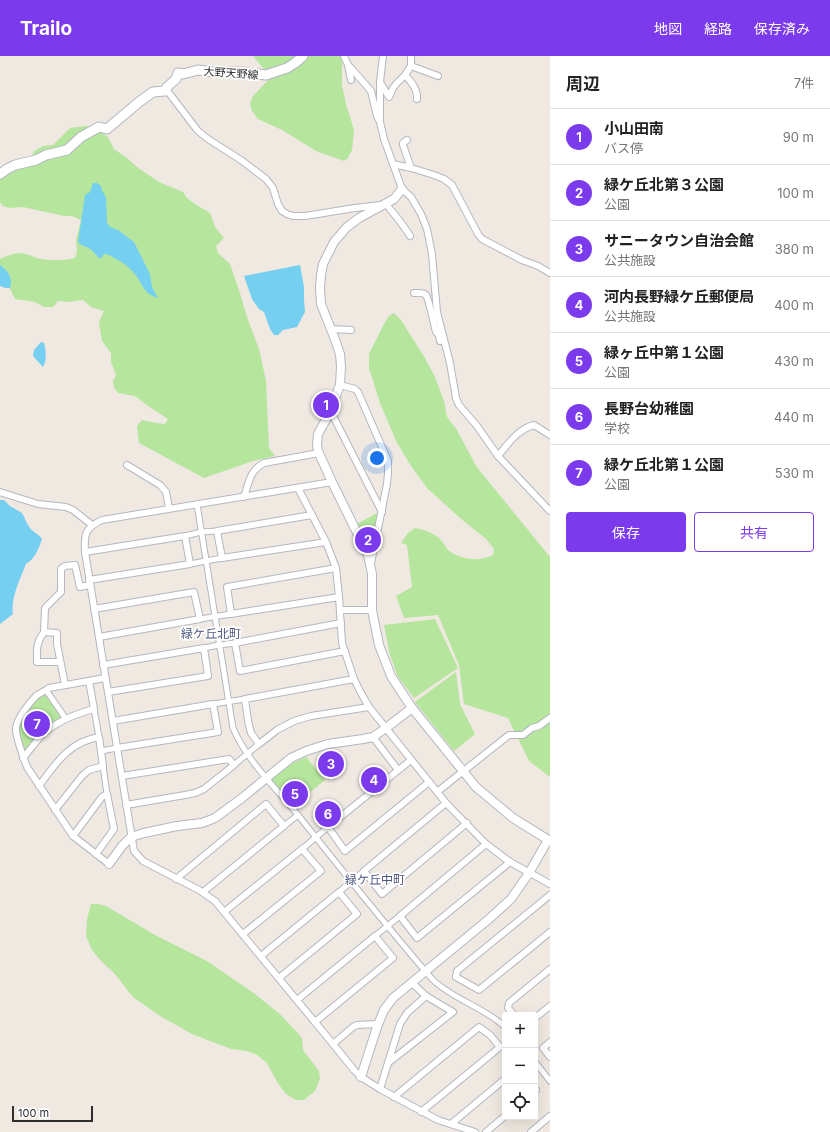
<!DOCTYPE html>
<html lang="ja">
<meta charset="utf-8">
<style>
body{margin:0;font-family:Inter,"Noto Sans JP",sans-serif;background:#f2f2f2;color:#222}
.controls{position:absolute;right:12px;bottom:12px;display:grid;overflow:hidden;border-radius:4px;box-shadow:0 4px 16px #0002}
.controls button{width:36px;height:36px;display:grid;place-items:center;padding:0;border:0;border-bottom:1px solid #e0e0e0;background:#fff;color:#222;font:20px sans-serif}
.scale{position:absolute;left:12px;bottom:10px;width:81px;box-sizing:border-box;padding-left:4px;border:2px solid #2e2e2e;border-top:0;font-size:11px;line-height:14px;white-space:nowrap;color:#2e2e2e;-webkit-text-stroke:3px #fff;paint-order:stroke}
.you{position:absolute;left:377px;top:402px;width:14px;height:14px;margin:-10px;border:3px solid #fff;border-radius:50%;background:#1a73e8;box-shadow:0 0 0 6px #1a73e833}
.badge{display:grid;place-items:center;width:26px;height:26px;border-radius:50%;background:#7c3aed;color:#fff;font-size:13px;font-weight:700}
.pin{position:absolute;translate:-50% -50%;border:2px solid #fff;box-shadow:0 1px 4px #0006}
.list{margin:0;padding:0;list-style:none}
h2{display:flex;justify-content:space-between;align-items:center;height:52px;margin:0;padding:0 16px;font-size:17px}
h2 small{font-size:13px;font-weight:400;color:#767676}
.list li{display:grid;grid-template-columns:26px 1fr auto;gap:12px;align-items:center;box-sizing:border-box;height:56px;padding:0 16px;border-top:1px solid #e0e0e0}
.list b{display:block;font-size:15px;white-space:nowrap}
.list p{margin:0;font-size:13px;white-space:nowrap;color:#767676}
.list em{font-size:13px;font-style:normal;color:#767676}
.actions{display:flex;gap:8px;padding:12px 16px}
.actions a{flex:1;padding:9px 0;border:1px solid #7c3aed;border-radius:4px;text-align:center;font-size:14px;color:#7c3aed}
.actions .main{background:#7c3aed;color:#fff}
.icon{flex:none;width:22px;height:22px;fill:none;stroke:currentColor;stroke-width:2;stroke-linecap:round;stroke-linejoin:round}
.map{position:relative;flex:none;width:550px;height:1076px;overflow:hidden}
header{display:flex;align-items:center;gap:24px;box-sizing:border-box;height:56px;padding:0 20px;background:#7c3aed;color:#fff}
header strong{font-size:19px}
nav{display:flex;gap:22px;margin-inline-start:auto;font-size:14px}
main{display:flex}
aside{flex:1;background:#fff}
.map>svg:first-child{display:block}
</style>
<header>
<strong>Trailo</strong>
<nav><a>地図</a><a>経路</a><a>保存済み</a></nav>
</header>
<main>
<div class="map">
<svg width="550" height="1076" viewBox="0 0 550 1076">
<rect width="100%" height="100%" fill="#efe9e1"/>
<g fill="#b6e59e">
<polygon points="253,0 342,0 342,29 346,48 354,74 352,94 348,102 344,105 316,95 282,74 258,63 252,55 250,47 253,40 271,21"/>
<path d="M 86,70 L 94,71 L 108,81 L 114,93 L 127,102 L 137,111 L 159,126 L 183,136 L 187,142 L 195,148 L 210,157 L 215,171 L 224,182 L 216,190 L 218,197 L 230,208 L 239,234 L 248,264 L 259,293 L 266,325 L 269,392 L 275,400 L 253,405 L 204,422 L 139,387 L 137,370 L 142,364 L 156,367 L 165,368 L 168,363 L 148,350 L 135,340 L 118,337 L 114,332 L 113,325 L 116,319 L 111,306 L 111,297 L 102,285 L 100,273 L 99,266 L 104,255 L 91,251 L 83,244 L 68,246 L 58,245 L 53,251 L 44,251 L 35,246 L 15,243 L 10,233 L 8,218 L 0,211 L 0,203 C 5,200 16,197 21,197 C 26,198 32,200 37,202 C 49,205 63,205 75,202 L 77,195 L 76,184 L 81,164 L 72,160 L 64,160 L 23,151 L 9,152 L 3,150 L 0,146 L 0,121 L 32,102 L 33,96 L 43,90 L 53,89 L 70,72 Z"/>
<path d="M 394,257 L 401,264 L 425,302 L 435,321 L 444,345 L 447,361 L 457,374 L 476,410 L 550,501 L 550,721 L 529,705 L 508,662 L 464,648 L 459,609 L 438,559 L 404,562 L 396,540 L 412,531 L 407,489 L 401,487 L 408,477 L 415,472 C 423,473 431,476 438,481 C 442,485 445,490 448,494 C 460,504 480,506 493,499 L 494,493 L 486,483 L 460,462 L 427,432 L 409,407 L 396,385 L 380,347 L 369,312 L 369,298 L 385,266 L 389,260 Z"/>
<polygon points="377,457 379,460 373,494 369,496 355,469"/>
<polygon points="435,563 458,612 414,642 398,621 390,599 384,569"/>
<polygon points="456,616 460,648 475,678 454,695 415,646"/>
<polygon points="44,636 65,663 52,670 24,700 16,673 34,644"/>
<polygon points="306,701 325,724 292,751 270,725 291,708"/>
<polygon points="91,848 98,848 106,850 155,879 207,905 255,938 282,960 302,982 303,994 319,1015 320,1023 315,1035 304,1044 296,1044 286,1038 277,1026 267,1007 257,999 247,995 231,993 192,978 160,960 133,941 114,917 101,905 92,894 86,880 87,863"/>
</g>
<g fill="#75cff0">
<path d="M 93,127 L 97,127 L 101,130 L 102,135 L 105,139 L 106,142 L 107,167 L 110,171 L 118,174 L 134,186 L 150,218 L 152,231 L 158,242 C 142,237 143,227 134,217 C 129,211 123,206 116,203 C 112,201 109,198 104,198 L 100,203 C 96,200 95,196 90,193 C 86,190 82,191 78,186 L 85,139 L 90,136 Z"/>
<path d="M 0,209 C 7,214 14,222 10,232 L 5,232 L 0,230 Z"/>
<polygon points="300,209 304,231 304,244 305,256 297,271 283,274 278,279 274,279 270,273 264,256 259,253 252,243 244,220"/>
<path d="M 41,286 L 44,287 C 46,295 47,304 43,311 L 33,300 L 34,294 Z"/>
<path d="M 0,444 L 4,444 L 10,450 L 22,457 C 25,462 26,467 30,472 C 33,476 39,478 42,483 C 39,492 35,503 26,508 C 21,521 10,543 13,558 L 0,568 Z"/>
</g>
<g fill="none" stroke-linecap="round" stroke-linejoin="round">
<defs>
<g id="pedestrian">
<path d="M 197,448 L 233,672 C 247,705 275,731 298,759 C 342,814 386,870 433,924 C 454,944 484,951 505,971"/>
<polyline points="185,480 201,476 217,475"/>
<polyline points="190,508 222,502"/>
<polyline points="200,563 231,558"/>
<polyline points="204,592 219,589 235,587"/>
<polyline points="46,634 66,663"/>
<polyline points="213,648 245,643"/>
<polyline points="94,653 99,681"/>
<polyline points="101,695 117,692"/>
<polyline points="234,709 259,688"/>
<polyline points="103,710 107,738"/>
<polyline points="284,770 298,759"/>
<polyline points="302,793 328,771"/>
<polyline points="339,836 364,815"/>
<polyline points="375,880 400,860"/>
<polyline points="535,1006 550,1025"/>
</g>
<g id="minor">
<polyline points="344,0 348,9 351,12 371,35 377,60 380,66 384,83 402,133 411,141 421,158 427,173 432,198 437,256 450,307 456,342 459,349 477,370 498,400 550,455"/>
<polyline points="348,9 351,24"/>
<polyline points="411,10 438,20"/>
<path d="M 405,19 C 411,26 418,33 417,43"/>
<polyline points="380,26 389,41 393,32 397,27 405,19 411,10 411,0"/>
<polyline points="165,35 169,37 198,75 208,83 241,104 266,123 273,132 278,148 282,155 287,158 293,160 305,160 355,152 380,149"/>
<polyline points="380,62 380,26 383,0"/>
<polyline points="407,84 403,87 403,89 411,112"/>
<polyline points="393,108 411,112 434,119 444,123 452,129 478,178 482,183 522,204 538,210 550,217"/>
<path d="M 386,148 C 394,158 403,168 410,180"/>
<path d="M 414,237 C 418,237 423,236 426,239 C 429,243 434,269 436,276 L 439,279 L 440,285"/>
<polyline points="330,273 351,274"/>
<polyline points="340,329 355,333 358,336 388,405 388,417 387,428 371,507"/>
<polyline points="330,354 382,456"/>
<path d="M 498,400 C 508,388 518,373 534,369 L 550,379"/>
<polyline points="127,409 160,429 166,436 169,452"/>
<path d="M 332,426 L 102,464 C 85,472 84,478 85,496 L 134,795 L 143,805 L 199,834 L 215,845 L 333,988 L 354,1014 L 361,1021 L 380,1033 L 438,1064 L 475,1076"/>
<polyline points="298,432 326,486 336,512 339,541 342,587 354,623 361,637 369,651 446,747 486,788 510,806 550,828"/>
<polyline points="0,436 38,448 66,451 73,454 92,469"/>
<path d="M 244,441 C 249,426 250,414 264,407 L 319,397"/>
<polyline points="312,459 217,475 222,502 326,486"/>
<polyline points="85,496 185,480 190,508 89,524"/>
<polyline points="336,512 227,531 231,558 339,541"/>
<polyline points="94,553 194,536 200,563 99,581"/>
<polyline points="340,554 372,554"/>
<polyline points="341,567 235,587 240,615 345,595"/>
<path d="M 44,576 C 36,587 37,593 37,606 L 60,606"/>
<polyline points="103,609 204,592 208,620 108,636"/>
<path d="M 105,622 L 49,632 C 45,635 40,637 36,640 C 30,646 16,664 16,672 C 15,679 24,703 27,711 L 73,780 L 109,808"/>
<polyline points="354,623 245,643 248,665 251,677 259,688 277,674 294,665 311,660 369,651"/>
<polyline points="65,629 57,588 57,577 44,576 45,552 61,536 61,513 65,510 75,509 80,531 90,529"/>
<polyline points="113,665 213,648 218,676 117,692"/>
<polyline points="373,681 398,714"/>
<path d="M 23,702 C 29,695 35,687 41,680 C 55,666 75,658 94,653 L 89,625"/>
<polyline points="411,704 328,771 345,795 429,726"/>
<polyline points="122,720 229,703 234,709 204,733 195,737 185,739 126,749"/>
<path d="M 39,730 C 56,707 69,686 99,681 L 103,710 L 89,714 L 82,720 L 55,754"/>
<polyline points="437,736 509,679 523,679 532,672 539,670 550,662"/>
<polyline points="446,747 364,815 382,838 467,767"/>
<polyline points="73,780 102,741 107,738 114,773 96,798"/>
<polyline points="486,788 400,860 417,882 510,806"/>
<polyline points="176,823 266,748 284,770 203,836"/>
<polyline points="550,839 457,915 456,921 479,934 550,876"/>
<polyline points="224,856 302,793 321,815 243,878"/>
<polyline points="261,900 339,836 357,858 279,922"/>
<polyline points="297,944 375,880 393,902 315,966"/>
<polyline points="514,959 508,952 509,947 550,913"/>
<polyline points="535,962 550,950"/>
<polyline points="550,986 543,992 550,1001"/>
<polyline points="333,988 353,971 357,969 377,968"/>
<polyline points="388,1007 453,956 426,940 412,927"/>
<polyline points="380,1033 400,968 407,957 426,940"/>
<polyline points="535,1033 536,1034 535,1035"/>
<polyline points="394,1041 479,971 490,979 500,991 421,1056"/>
<polyline points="451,1068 505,1023"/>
<polyline points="486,1076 505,1060"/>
<polyline points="531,1076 550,1060"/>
</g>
<g id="tertiary">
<polyline points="402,133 394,143 359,162 347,171 334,186 323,208 321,219 320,232 321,248 336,286 340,298 341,310 340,329 329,358 318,378 317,388 318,395 332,426 368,499 372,518 372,554 379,589 391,620 412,652 476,731 513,762 550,785"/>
<polyline points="109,808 122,790 131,781 144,777 177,770 202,767 215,762 242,742 291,702 306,695 328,688 363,683 373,681 386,672 412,652"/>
<polyline points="361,1021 377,971 384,954 393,942 489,863 511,843 529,817 548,784"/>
</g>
<polyline id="secondary" points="0,118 7,113 15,109 36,104 46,99 67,94 81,81 99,71 107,73 139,46 153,36 165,35 167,31 176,23 178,17 183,18 198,14 213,16 242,16 266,19 287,12 295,7 303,0"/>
</defs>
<use href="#pedestrian" stroke="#b4b7c1" stroke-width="7"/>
<use href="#minor" stroke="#b4b7c1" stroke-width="8"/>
<use href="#tertiary" stroke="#b4b7c1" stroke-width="10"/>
<use href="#secondary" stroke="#b4b7c1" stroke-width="11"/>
<use href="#pedestrian" stroke="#fff" stroke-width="5"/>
<use href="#minor" stroke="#fff" stroke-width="6"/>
<use href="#tertiary" stroke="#fff" stroke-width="8"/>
<use href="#secondary" stroke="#fff" stroke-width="9"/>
</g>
<g text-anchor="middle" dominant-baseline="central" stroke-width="3.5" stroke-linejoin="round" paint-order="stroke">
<g font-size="11" fill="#2e2e2e" stroke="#fff">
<text transform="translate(231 17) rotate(4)">大野天野線</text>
</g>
<g font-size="12" fill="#4d5680" stroke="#fff">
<text x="211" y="577">緑ケ丘北町</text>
<text x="375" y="823">緑ケ丘中町</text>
</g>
</g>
</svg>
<div class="controls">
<button>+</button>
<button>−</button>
<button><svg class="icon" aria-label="locate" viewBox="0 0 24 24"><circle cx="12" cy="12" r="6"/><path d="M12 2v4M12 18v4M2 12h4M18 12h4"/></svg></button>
</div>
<div class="scale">100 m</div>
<div class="you"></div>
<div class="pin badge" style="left:326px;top:349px">1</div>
<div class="pin badge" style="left:368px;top:484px">2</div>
<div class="pin badge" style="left:331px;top:708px">3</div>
<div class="pin badge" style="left:374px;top:724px">4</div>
<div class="pin badge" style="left:295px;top:738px">5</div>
<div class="pin badge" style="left:328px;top:758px">6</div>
<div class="pin badge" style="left:37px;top:668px">7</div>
</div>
<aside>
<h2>周辺<small>7件</small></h2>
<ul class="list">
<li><span class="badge">1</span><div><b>小山田南</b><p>バス停</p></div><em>90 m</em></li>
<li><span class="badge">2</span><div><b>緑ケ丘北第３公園</b><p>公園</p></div><em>100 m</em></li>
<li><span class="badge">3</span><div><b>サニータウン自治会館</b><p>公共施設</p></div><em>380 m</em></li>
<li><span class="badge">4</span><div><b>河内長野緑ケ丘郵便局</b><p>公共施設</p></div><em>400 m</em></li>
<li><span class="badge">5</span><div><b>緑ヶ丘中第１公園</b><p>公園</p></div><em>430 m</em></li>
<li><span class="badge">6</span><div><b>長野台幼稚園</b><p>学校</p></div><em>440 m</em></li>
<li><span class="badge">7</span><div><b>緑ケ丘北第１公園</b><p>公園</p></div><em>530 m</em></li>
</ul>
<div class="actions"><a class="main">保存</a><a>共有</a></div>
</aside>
</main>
